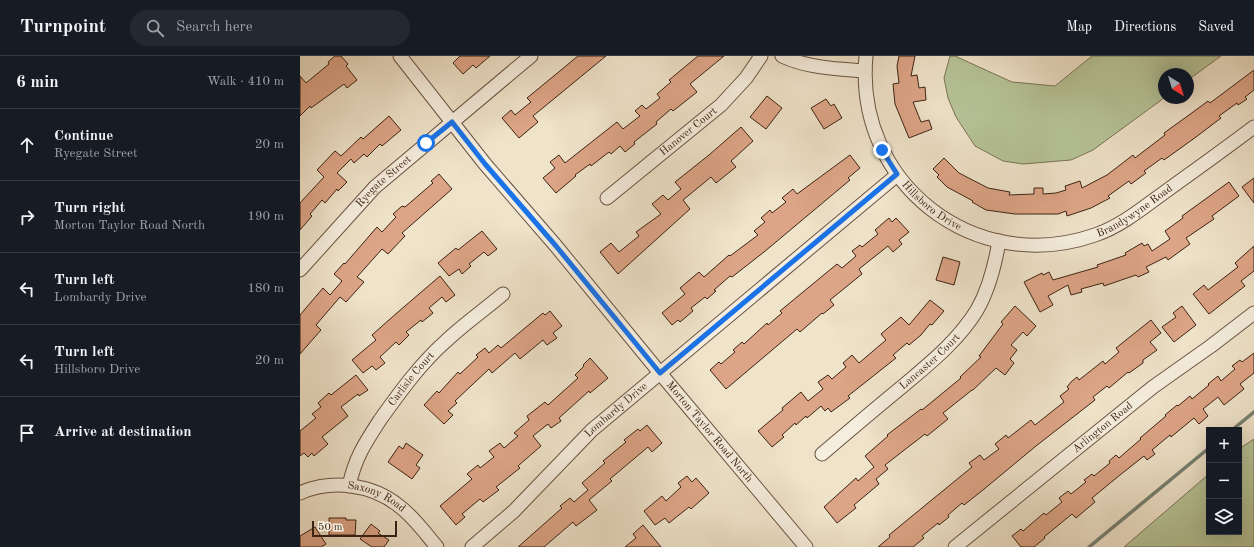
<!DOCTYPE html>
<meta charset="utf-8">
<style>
body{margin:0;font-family:"Old Standard TT",serif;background:#242831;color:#f1f3f6}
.controls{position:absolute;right:12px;bottom:12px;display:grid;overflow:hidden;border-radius:0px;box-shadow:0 4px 16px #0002}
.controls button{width:36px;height:36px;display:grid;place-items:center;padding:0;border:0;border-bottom:1px solid #363941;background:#171b24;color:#f1f3f6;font:20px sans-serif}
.compass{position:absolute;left:858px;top:12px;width:36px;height:36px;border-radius:50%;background:#171b24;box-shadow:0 4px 16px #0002;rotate:142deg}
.scale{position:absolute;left:12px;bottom:10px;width:85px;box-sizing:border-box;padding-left:4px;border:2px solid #3d2313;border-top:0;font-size:11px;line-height:14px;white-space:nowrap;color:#3d2313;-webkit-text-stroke:3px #f5eddd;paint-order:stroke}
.stop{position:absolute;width:12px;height:12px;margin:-9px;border:3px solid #1a73e8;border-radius:50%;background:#fff}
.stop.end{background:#1a73e8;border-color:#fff;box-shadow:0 1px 4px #0008}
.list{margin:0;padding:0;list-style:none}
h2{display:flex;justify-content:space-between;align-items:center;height:52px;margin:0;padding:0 16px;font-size:17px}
h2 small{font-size:13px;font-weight:400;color:#9ea1a6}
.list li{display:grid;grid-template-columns:26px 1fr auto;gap:12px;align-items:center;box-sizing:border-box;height:72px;padding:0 16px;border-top:1px solid #363941}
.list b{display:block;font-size:15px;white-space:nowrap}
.list p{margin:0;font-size:13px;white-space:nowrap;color:#9ea1a6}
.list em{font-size:13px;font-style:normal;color:#9ea1a6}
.icon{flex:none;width:22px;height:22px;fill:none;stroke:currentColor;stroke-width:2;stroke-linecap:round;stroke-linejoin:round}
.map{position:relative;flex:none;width:954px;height:491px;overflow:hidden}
header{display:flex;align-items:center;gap:24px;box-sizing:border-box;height:56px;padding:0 20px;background:#171b24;border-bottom:1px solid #363941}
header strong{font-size:19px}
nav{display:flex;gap:22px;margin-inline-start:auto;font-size:14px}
.search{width:280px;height:36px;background:#242831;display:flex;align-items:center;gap:10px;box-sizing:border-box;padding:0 14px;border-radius:22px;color:#9ea1a6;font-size:15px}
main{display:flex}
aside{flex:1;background:#171b24}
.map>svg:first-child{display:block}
</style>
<header>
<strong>Turnpoint</strong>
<div class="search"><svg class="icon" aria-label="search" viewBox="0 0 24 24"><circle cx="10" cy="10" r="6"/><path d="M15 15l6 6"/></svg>Search here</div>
<nav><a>Map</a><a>Directions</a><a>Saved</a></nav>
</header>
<main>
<aside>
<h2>6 min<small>Walk · 410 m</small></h2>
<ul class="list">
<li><svg class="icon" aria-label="ahead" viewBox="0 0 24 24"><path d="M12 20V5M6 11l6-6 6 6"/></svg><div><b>Continue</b><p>Ryegate Street</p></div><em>20 m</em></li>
<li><svg class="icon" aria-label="right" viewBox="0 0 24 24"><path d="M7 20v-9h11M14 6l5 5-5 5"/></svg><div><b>Turn right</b><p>Morton Taylor Road North</p></div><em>190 m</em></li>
<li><svg class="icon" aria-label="left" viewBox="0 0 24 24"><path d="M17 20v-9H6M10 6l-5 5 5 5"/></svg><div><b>Turn left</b><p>Lombardy Drive</p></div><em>180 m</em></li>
<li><svg class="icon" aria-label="left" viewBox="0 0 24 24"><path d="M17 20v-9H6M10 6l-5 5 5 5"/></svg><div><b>Turn left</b><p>Hillsboro Drive</p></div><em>20 m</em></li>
<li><svg class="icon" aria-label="arrive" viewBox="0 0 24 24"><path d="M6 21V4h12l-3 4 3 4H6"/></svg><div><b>Arrive at destination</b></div></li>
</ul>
</aside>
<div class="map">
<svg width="954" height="491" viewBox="0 0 954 491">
<rect width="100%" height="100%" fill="#efe3ca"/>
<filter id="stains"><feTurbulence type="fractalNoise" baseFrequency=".005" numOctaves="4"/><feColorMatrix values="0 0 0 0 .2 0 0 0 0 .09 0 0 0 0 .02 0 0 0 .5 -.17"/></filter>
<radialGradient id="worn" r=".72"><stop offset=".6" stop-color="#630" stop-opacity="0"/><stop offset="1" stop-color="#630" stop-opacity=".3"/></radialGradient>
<g fill="#b6c498" stroke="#7a7456">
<polygon points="650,0 655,0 712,26 755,30 792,0 921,0 888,24 888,18 864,18 864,42 793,94 771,104 723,108 703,105 675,90 656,61 648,42 644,22"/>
<polygon points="954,383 954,491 824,491 909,418 909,476 939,476 939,393"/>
</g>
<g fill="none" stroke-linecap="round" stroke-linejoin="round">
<g stroke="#758172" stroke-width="3.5">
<polyline points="932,374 954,356"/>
<polyline points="789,491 909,392"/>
</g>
</g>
<g fill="#dda587" stroke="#3d2313">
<polygon points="35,0 41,0 48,8 46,10 57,24 47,32 44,28 11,52 10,50 0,60 0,20 6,27 29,8 28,6"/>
<polygon points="160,0 190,0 176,12 173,9 163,18 153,7"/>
<polygon points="278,0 306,0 233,60 238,66 219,82 202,62 211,54 215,59 231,46 227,42"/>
<polygon points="398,0 424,0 390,28 397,36 373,55 371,53 356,66 357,68 334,86 335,88 325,96 320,90 311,98 309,96 291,110 290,108 275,119 276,120 256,137 243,122 255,112 250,106 259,99 265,107 317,66 323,73 340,60 335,55 342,49 346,53 360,42 357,38 371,26 369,24"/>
<polygon points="599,0 615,0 611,20 617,19 619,32 625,31 626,44 613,46 621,66 629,64 632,73 609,82 595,48 593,28 599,27 597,10"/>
<polygon points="954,14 954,34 945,41 947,43 938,49 937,47 919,60 921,62 896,81 864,104 862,102 844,115 846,117 831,128 829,125 808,140 810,142 791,152 767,160 766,155 758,158 715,158 686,154 672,146 673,145 647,131 637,121 639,119 633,113 644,102 659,117 688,132 710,136 709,139 734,138 734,132 743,132 743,138 756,137 766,134 765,130 780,125 782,132 807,119 833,99 835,102 865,79 864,77 889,59 908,45 910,47"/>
<polygon points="467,40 482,52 466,73 450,61"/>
<polygon points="526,43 531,50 534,48 542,62 524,73 511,52"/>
<polygon points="89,60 101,74 82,90 80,88 67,101 64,98 54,107 51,103 37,117 47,126 38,135 37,133 25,147 22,144 10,158 12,160 0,174 0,147 24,121 17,114 35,95 41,100 61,81 63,83"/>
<polygon points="441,71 453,85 431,105 436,111 416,127 411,121 383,144 390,153 318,218 300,196 311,187 319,196 339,180 336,176 361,158 352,148 363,139 368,144 381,133 375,126 409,99"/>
<polygon points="550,99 560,112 548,122 550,124 464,196 432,221 430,220 414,234 416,235 407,243 405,241 391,252 393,255 380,266 378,264 372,269 362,257 385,238 380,232 399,216 404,221 429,199 430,200 458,179 454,175 465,166 461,162 470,154 472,157 486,146 482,142 493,133 497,138"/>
<polygon points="139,118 152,133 102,177 105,180 88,198 82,193 57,221 64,226 46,246 40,241 16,269 21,274 0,298 0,259 23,232 30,239 42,225 34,218 44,207 45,208 77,171 82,176 96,161 93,158 102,150 105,151 133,127 131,125"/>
<polygon points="954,122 954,147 942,131"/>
<polygon points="929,126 939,140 912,160 914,163 886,182 890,188 868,204 866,201 846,211 849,216 838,221 836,219 804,230 803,227 781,233 782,236 771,239 768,229 748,240 753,249 740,256 724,226 742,217 743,219 749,216 753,224 798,211 797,209 826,199 825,197 842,187 844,190 848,188 852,195 870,183 865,175 883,162 882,160"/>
<polygon points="589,162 592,166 596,162 609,176 599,184 602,188 593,196 588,190 559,213 562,218 530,244 534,249 523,258 522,257 500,276 497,273 426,333 410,314 419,306 421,308 435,296 433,294 442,286 444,288 467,267 468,269 482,257 480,255 537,208 542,212 556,200 552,195 560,189 562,191 578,178 575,174"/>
<polygon points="182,175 197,193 188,200 184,196 169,208 171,210 162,218 159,213 149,220 138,207 156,192 158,194"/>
<polygon points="954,190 954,215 941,225 945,230 909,258 893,238 904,229 908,234 938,211 935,207"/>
<polygon points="643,201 660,206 654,229 636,224"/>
<polygon points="140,220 155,239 146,246 142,241 129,252 133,257 122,266 121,264 106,276 109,279 99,289 96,286 80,301 85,307 76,314 72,310 63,317 52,304 76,284 72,279 98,256"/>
<polygon points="630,244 644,255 632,269 630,268 621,279 609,289 607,287 593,299 596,302 548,340 550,342 531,356 528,352 525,355 521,350 507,362 506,360 496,369 495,367 482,379 484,381 472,391 458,375 483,354 482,352 501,336 508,345 523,333 518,326 528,319 532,323 546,311 543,307 552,299 559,307 586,284 581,278 601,261 609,269"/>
<polygon points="715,250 736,270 727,280 723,276 711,289 717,294 710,303 714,307 705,319 696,312 673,334 672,334 643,357 648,363 627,380 625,378 585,409 588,413 576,423 579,428 554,449 556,452 537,467 524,451 556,422 558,425 574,411 565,400 588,380 587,379 621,353 622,354 661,322 660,321 681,301 679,300 703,268 701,266"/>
<polygon points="882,250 896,269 874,286 862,271 876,261 873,257"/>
<polygon points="250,255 262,270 253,277 257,282 247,289 243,284 220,303 215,297 192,317 189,313 155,345 157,347 148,355 153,359 144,368 124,349 137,335 139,337 158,316 160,318 178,301 176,299 185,292 189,297 198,289 201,292 243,257 245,259"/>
<polygon points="851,264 861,277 850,286 857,294 843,304 843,307 829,317 828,316 809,332 807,330 793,341 795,344 736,390 683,434 664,449 662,447 648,459 649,461 639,469 638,467 622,480 624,482 613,491 578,491 590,481 589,479 672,411 669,407 680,399 684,404 699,393 695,388 706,379 708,382 731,364 735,369 764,346 760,340 769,333 767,331 771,326 777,321 779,324 803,305 805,308 819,296 816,292"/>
<polygon points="954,297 954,317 940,328 944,333 924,349 918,341 903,353 908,360 899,368 894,362 871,381 870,379 852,394 855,398 847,404 844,400 820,419 792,442 795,446 776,462 772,458 744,481 745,482 734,491 721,491 712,480 721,473 723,475 744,457 746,459 762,446 759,442 768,435 771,438 786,426 784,424 792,418 794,420 810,407 809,405 816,399 819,402 841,383 840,382 866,360 865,359 877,349 878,350 890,340 892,343 909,329 908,328 918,320 921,325 935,313 932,310 940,304 942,306"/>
<polygon points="290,302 308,322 290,337 289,335 259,362 261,365 251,372 248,368 233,380 241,390 218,410 220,412 196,431 199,434 183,446 180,443 162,458 165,461 156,469 140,450 172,423 167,418 178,409 180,412 194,401 189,395 200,387 204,392 218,380 214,377 229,364 227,360 245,346 248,349 278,322 275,319 284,310 283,309"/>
<polygon points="56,319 68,334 59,340 58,338 41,351 48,360 22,381 28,388 14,400 12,397 8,401 4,397 0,400 0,375 16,362 12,358 21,351 18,347 29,337 31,339"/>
<polygon points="347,369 362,387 352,396 348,391 310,423 312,425 289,444 297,454 276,470 273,466 244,491 218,491 262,452 260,450 270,442 274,446 288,434 282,427 305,407 303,405 326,386 324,384 338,373 340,375"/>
<polygon points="106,387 123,399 116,409 120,412 112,423 88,406 99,390 103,393"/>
<polygon points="387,420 392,426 396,422 409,437 391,453 389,451 369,467 365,462 355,469 344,455 362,440 366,445 381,431 378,427"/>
<polygon points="29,462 46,462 46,464 56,464 55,479 29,479"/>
<polygon points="71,468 80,475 78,477 89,484 84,491 72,491 60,483"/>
<polygon points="343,469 361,491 325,491 336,482 333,478"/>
<polygon points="15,471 26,488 21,491 0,491 0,480"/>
</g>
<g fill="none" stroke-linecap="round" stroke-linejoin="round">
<defs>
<g id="minor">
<path id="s1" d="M 100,0 L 185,108 L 256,190 L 360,317 L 506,491"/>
<path d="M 482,0 C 508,12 537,13 565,15"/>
<path id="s2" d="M 566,0 C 554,127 674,221 795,179 C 822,170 845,150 869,133 C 897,113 926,92 954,71"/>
<path id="s3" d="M 307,142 L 421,49 L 446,22 L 461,0"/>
<path id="s4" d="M 0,214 L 75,131 L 231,0"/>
<path id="s5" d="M 522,398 C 549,375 576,352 603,330 C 630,307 658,285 677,254 C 689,233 695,209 699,185"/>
<path id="s6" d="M 49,430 C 55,402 65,387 80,364 C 100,336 120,308 146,285 C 164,268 184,254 203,238"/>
<path id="s7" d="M 0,437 C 32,423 72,428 99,450 C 114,461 125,477 137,491"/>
<path id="s8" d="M 172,491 L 214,455 L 292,374 L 597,119"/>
<path id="s9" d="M 655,491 L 853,331 L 911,290 L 954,257"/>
</g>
</defs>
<use href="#minor" stroke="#6a5341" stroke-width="15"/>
<use href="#minor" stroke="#f5eddd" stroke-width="13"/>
</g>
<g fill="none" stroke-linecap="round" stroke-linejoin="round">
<polyline stroke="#1a73e8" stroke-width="5" points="126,87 152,66 185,108 256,190 360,317 597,118 582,94"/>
</g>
<g text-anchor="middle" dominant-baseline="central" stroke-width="3" stroke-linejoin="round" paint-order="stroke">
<g font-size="11" fill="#3d2313" stroke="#f5eddd">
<text stroke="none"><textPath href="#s3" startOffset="105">Hanover Court</textPath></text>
<text stroke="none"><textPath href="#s4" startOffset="122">Ryegate Street</textPath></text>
<text stroke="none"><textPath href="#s2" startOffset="172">Hillsboro Drive</textPath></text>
<text stroke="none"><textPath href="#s2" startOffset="393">Brandywyne Road</textPath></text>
<text stroke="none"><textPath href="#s5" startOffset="142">Lancaster Court</textPath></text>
<text stroke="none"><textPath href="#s6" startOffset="125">Carlisle Court</textPath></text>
<text stroke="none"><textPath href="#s8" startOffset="199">Lombardy Drive</textPath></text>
<text stroke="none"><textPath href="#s9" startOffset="190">Arlington Road</textPath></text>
<text stroke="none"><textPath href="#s1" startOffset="487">Morton Taylor Road North</textPath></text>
<text stroke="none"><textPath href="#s7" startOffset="80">Saxony Road</textPath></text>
</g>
</g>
<rect width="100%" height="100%" filter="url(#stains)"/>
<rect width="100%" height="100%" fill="url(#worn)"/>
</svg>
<div class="controls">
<button>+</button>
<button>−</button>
<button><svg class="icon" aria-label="layers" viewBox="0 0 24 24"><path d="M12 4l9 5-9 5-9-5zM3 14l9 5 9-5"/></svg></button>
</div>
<svg class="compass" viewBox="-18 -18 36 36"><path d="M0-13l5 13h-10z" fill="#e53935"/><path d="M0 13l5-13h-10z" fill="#9ea1a6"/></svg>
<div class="scale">50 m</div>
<div class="stop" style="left:126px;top:87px"></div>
<div class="stop end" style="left:582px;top:94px"></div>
</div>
</main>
